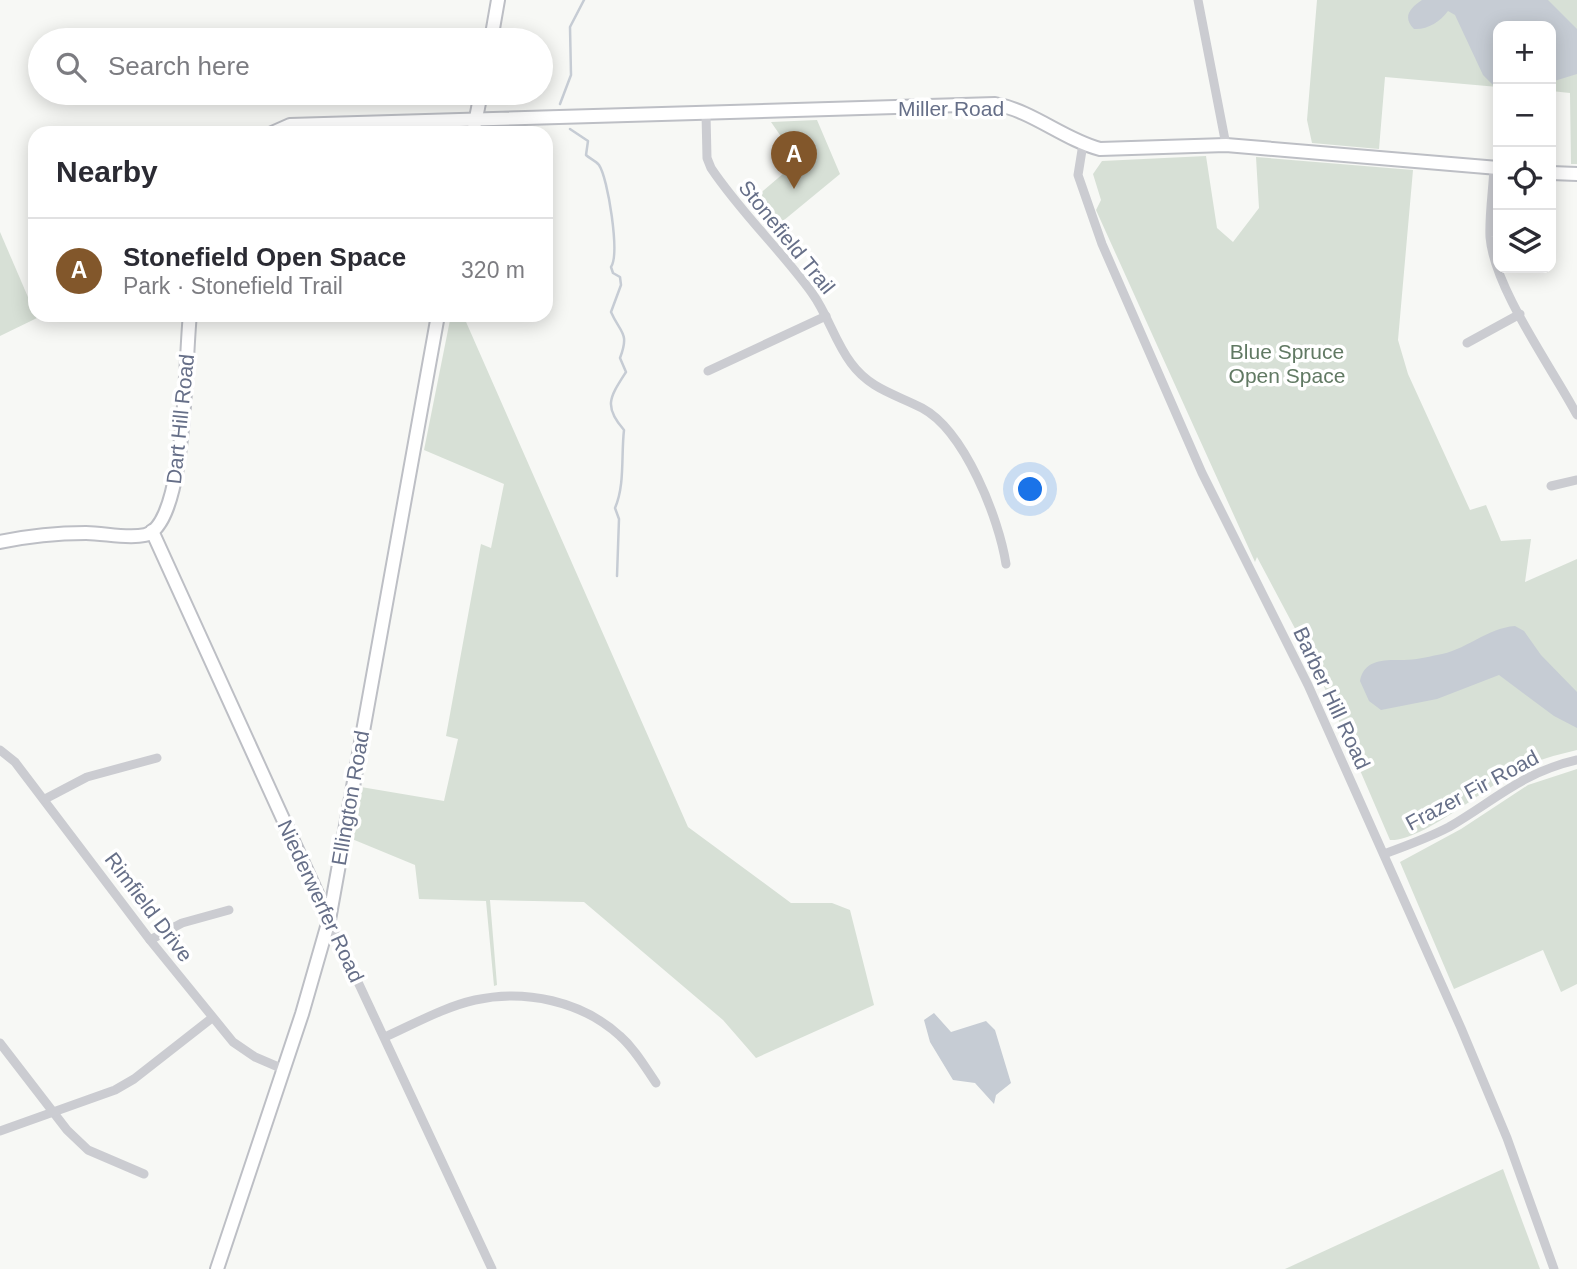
<!DOCTYPE html>
<meta charset="utf-8">
<style>
body{margin:0;font-family:Helvetica,sans-serif;background:#f7f7f7;color:#2b2b33}
.controls{position:absolute;right:21px;top:21px;display:grid;overflow:hidden;border-radius:14px;box-shadow:0 4px 18px #0003}
.controls button{width:63px;height:63px;display:grid;place-items:center;padding:0;border:0;border-bottom:2px solid #e1e1e2;background:#fff;color:#2b2b33;font:35px sans-serif}
.you{position:absolute;left:1031px;top:490px;width:24px;height:24px;margin:-18px;border:5px solid #fff;border-radius:50%;background:#1a73e8;box-shadow:0 0 0 10px #1a73e833}
.badge{display:grid;place-items:center;width:46px;height:46px;border-radius:50%;background:#82572b;color:#fff;font-size:23px;font-weight:700}
.pin{position:absolute;translate:-50% -58px;filter:drop-shadow(0 2px 4px #0008)}
.pin::after{content:'';position:absolute;top:37px;width:24px;height:21px;background:inherit;clip-path:polygon(0 0,100% 0,50% 100%)}
.list{margin:0;padding:0;list-style:none}
h2{display:flex;justify-content:space-between;align-items:center;height:91px;margin:0;padding:0 28px;font-size:30px}
h2 small{font-size:23px;font-weight:400;color:#7c7c81}
.list li{display:grid;grid-template-columns:46px 1fr auto;gap:21px;align-items:center;box-sizing:border-box;height:105px;padding:0 28px;border-top:2px solid #e1e1e2}
.list b{display:block;font-size:26px;white-space:nowrap}
.list p{margin:0;font-size:23px;white-space:nowrap;color:#7c7c81}
.list em{font-size:23px;font-style:normal;color:#7c7c81}
.icon{flex:none;width:38px;height:38px;fill:none;stroke:currentColor;stroke-width:2;stroke-linecap:round;stroke-linejoin:round}
.map{position:relative;flex:none;width:1577px;height:1269px;overflow:hidden}
.search{position:absolute;background:#fff;box-shadow:0 4px 18px #0003;left:28px;top:28px;width:525px;height:77px;display:flex;align-items:center;gap:18px;box-sizing:border-box;padding:0 24px;border-radius:38px;color:#7c7c81;font-size:26px}
.panel{position:absolute;background:#fff;box-shadow:0 4px 18px #0003;left:28px;top:126px;width:525px;height:196px;border-radius:21px}
.map>svg:first-child{display:block}
</style>
<div class="map">
<svg width="1577" height="1269" viewBox="0 0 1577 1269">
<rect width="100%" height="100%" fill="#f7f8f5"/>
<g fill="#d7e0d6">
<polygon points="1317,0 1577,0 1577,164 1571,164 1570,93 1551,91 1551,26 1498,26 1498,87 1385,77 1379,149 1312,143 1307,120"/>
<polygon points="817,120 840,174 772,230 749,203 798,161 771,122"/>
<path d="M 1206,156 L 1217,228 L 1233,242 L 1259,208 L 1256,157 L 1413,170 L 1398,340 L 1408,374 L 1470,510 L 1486,505 L 1501,541 L 1531,539 L 1525,582 L 1577,559 L 1577,750 C 1556,755 1535,760 1516,771 C 1487,787 1421,842 1390,840 L 1316,668 L 1257,557 L 1255,562 L 1096,210 L 1101,200 L 1093,174 L 1102,161 Z"/>
<polygon points="0,232 37,318 0,336"/>
<polygon points="451,315 463,315 688,827 791,903 832,903 850,910 874,1005 756,1058 723,1020 584,902 490,900 497,985 494,986 486,901 419,899 415,865 352,839 361,787 444,801 458,739 446,736 481,544 491,548 504,484 424,450"/>
<polygon points="1577,769 1577,984 1561,992 1543,950 1454,989 1400,862 1461,829 1528,785"/>
<polygon points="1503,1169 1540,1269 1285,1269"/>
</g>
<g fill="#c6ccd4">
<path d="M 1422,0 L 1548,0 L 1577,29 L 1577,74 L 1551,82 L 1551,26 L 1498,26 L 1498,90 L 1483,75 L 1455,15 L 1448,11 C 1440,22 1427,30 1414,29 C 1402,17 1410,8 1422,0 Z"/>
<path d="M 1515,626 L 1524,631 L 1541,655 L 1577,692 L 1577,728 L 1554,716 L 1499,675 L 1437,699 L 1381,710 L 1369,701 L 1360,681 C 1364,658 1387,660 1404,660 C 1415,660 1427,657 1437,655 C 1465,651 1487,628 1515,626 Z"/>
<polygon points="934,1013 951,1032 986,1021 995,1030 1011,1083 996,1095 994,1104 975,1083 953,1080 930,1042 924,1020"/>
</g>
<g fill="none" stroke-linecap="round" stroke-linejoin="round">
<g stroke="#c6ccd4" stroke-width="2.5">
<polyline points="560,104 571,75 570,27 584,0"/>
<path d="M 570,129 L 588,141 L 586,155 C 589,158 596,161 599,165 C 608,178 620,254 611,267 L 613,273 L 620,277 L 621,285 L 611,312 C 620,333 630,332 620,358 L 626,372 C 610,397 603,406 624,430 C 621,456 625,485 615,508 L 619,519 L 617,576"/>
</g>
<defs>
<g id="secondary">
<polyline points="491,40 498,0"/>
<path d="M 272,133 L 290,125 L 995,104 C 1033,111 1063,139 1100,149 L 1226,145 L 1498,168"/>
<polyline points="473,133 481,93"/>
<polyline points="1551,173 1577,174"/>
<polyline points="152,531 329,920"/>
<path d="M 0,542 C 28,536 57,533 86,533 C 104,533 127,539 145,535 C 187,526 185,353 190,315"/>
<polyline points="217,1269 302,1014 329,920 438,315"/>
</g>
</defs>
<use href="#secondary" stroke="#bdbfc5" stroke-width="16"/>
<g stroke="#cbccd1" stroke-width="9">
<polyline points="1198,0 1226,145"/>
<path d="M 706,114 L 707,158 L 711,168 C 741,213 781,250 812,293 C 828,315 835,342 851,363 C 870,389 895,394 922,408 C 965,431 999,519 1006,564"/>
<polyline points="1083,144 1078,175 1102,244 1202,473 1308,685 1461,1028 1507,1138 1554,1269"/>
<path d="M 1494,168 C 1493,190 1489,215 1490,237 C 1494,288 1552,368 1577,415"/>
<polyline points="1467,343 1520,314"/>
<polyline points="708,371 826,316"/>
<polyline points="1551,486 1577,480"/>
<polyline points="0,750 15,762 150,940 233,1042 255,1057 283,1069"/>
<polyline points="45,799 87,777 157,758"/>
<path d="M 1384,854 C 1406,846 1428,838 1449,827 C 1494,801 1523,772 1577,760"/>
<polyline points="329,920 492,1269"/>
<polyline points="150,940 182,923 229,910"/>
<path d="M 385,1037 C 414,1024 444,1007 475,1000 C 525,989 582,1001 620,1036 C 635,1049 645,1067 656,1083"/>
<polyline points="0,1043 67,1130 88,1150 144,1174"/>
<polyline points="0,1131 115,1090 134,1079 212,1018"/>
</g>
<use href="#secondary" stroke="#fff" stroke-width="12"/>
</g>
<g text-anchor="middle" dominant-baseline="central" stroke-width="7" stroke-linejoin="round" paint-order="stroke">
<g font-size="21" fill="#666f88" stroke="#fff">
<text x="951" y="108">Miller Road</text>
<text transform="translate(787 237) rotate(51)">Stonefield Trail</text>
<text transform="translate(180 419) rotate(-84)">Dart Hill Road</text>
<text transform="translate(1332 698) rotate(65)">Barber Hill Road</text>
<text transform="translate(1472 790) rotate(-28)">Frazer Fir Road</text>
<text transform="translate(350 798) rotate(-80)">Ellington Road</text>
<text transform="translate(321 901) rotate(65)">Niederwerfer Road</text>
<text transform="translate(149 907) rotate(53)">Rimfield Drive</text>
</g>
<g font-size="21" fill="#617963" stroke="#fff">
<text x="1287" y="351">Blue Spruce<tspan x="1287" dy="24">Open Space</tspan></text>
</g>
</g>
</svg>
<div class="controls">
<button>+</button>
<button>−</button>
<button><svg class="icon" aria-label="locate" viewBox="0 0 24 24"><circle cx="12" cy="12" r="6"/><path d="M12 2v4M12 18v4M2 12h4M18 12h4"/></svg></button>
<button><svg class="icon" aria-label="layers" viewBox="0 0 24 24"><path d="M12 4l9 5-9 5-9-5zM3 14l9 5 9-5"/></svg></button>
</div>
<div class="you"></div>
<div class="pin badge" style="left:794px;top:189px">A</div>
<div class="search"><svg class="icon" aria-label="search" viewBox="0 0 24 24"><circle cx="10" cy="10" r="6"/><path d="M15 15l6 6"/></svg>Search here</div>
<section class="panel">
<h2>Nearby<small></small></h2>
<ul class="list">
<li><span class="badge">A</span><div><b>Stonefield Open Space</b><p>Park · Stonefield Trail</p></div><em>320 m</em></li>
</ul>
</section>
</div>
